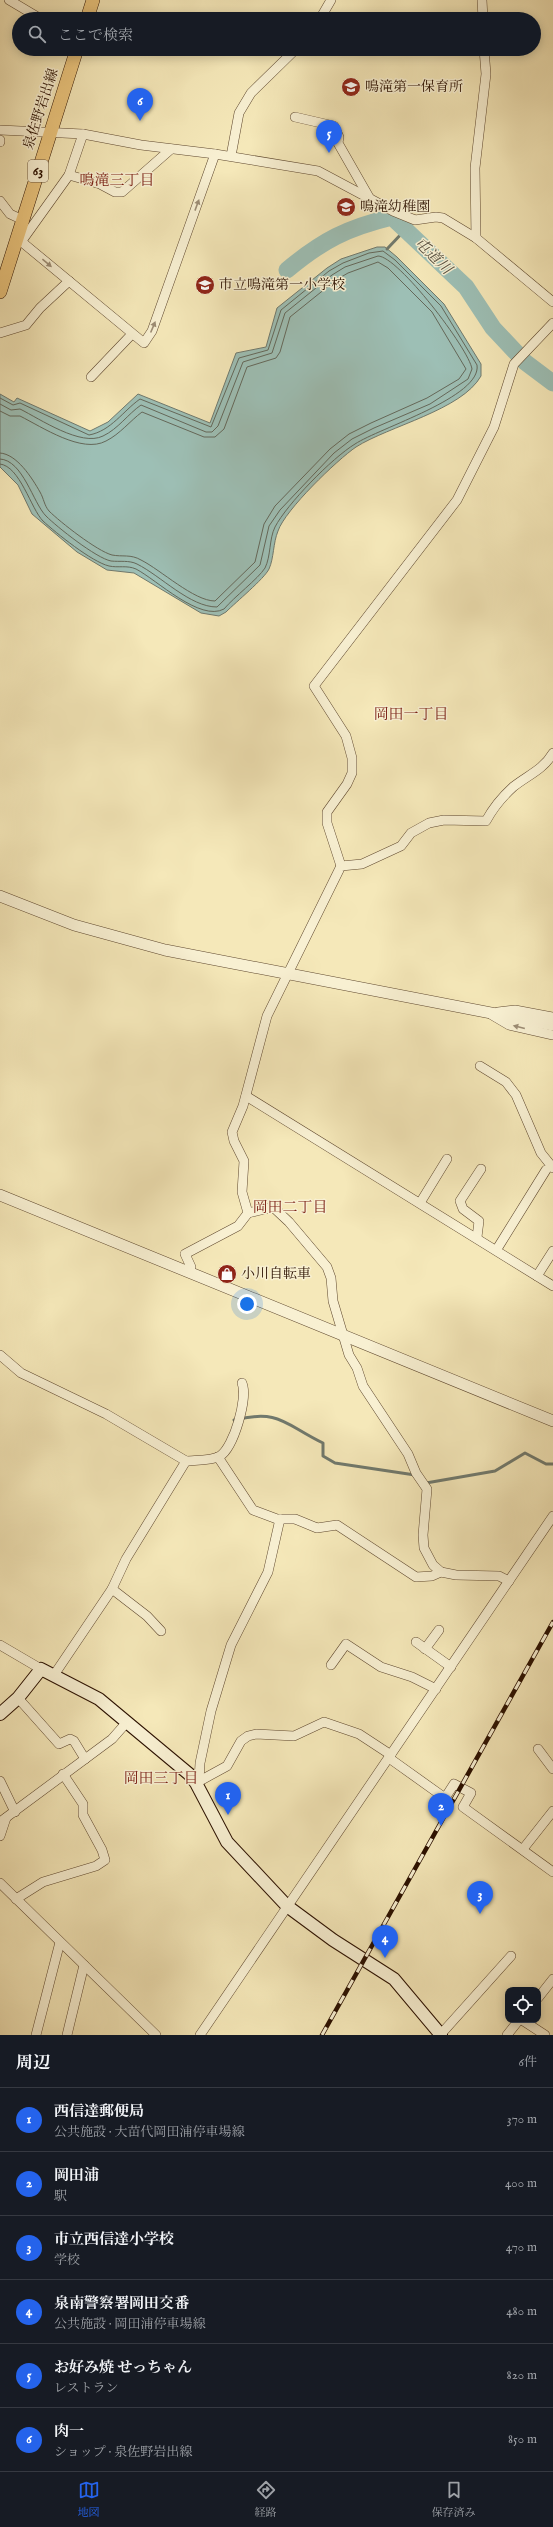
<!DOCTYPE html>
<html lang="ja">
<meta charset="utf-8">
<style>
body{margin:0;font-family:"IM FELL English","Noto Serif JP",serif;background:#242831;color:#f1f3f6}
.controls{position:absolute;right:12px;bottom:12px;display:grid;overflow:hidden;border-radius:8px;box-shadow:0 2px 10px #0003}
.controls button{width:36px;height:36px;display:grid;place-items:center;padding:0;border:0;border-bottom:1px solid #363941;background:#171b24;color:#f1f3f6;font:20px sans-serif}
.you{position:absolute;left:247px;top:1304px;width:14px;height:14px;margin:-10px;border:3px solid #fff;border-radius:50%;background:#1a73e8;box-shadow:0 0 0 6px #1a73e833}
.badge{display:grid;place-items:center;width:26px;height:26px;border-radius:50%;background:#2563eb;color:#fff;font-size:13px;font-weight:700}
.pin{position:absolute;translate:-50% -33px;filter:drop-shadow(0 1px 2px #0008)}
.pin::after{content:'';position:absolute;top:21px;width:14px;height:12px;background:inherit;clip-path:polygon(0 0,100% 0,50% 100%)}
.list{margin:0;padding:0;list-style:none}
h2{display:flex;justify-content:space-between;align-items:center;height:52px;margin:0;padding:0 16px;font-size:17px}
h2 small{font-size:13px;font-weight:400;color:#9ea1a6}
.list li{display:grid;grid-template-columns:26px 1fr auto;gap:12px;align-items:center;box-sizing:border-box;height:64px;padding:0 16px;border-top:1px solid #363941}
.list b{display:block;font-size:15px;white-space:nowrap}
.list p{margin:0;font-size:13px;white-space:nowrap;color:#9ea1a6}
.list em{font-size:13px;font-style:normal;color:#9ea1a6}
.icon{flex:none;width:22px;height:22px;fill:none;stroke:currentColor;stroke-width:2;stroke-linecap:round;stroke-linejoin:round}
.map{position:relative;flex:none;width:553px;height:2035px;overflow:hidden}
.search{position:absolute;background:#171b24;box-shadow:0 2px 10px #0003;left:12px;right:12px;top:12px;height:44px;display:flex;align-items:center;gap:10px;box-sizing:border-box;padding:0 14px;border-radius:22px;color:#9ea1a6;font-size:15px}
.sheet{height:436px;background:#171b24}
nav{display:flex;justify-content:space-around;align-items:center;box-sizing:border-box;height:56px;border-top:1px solid #363941;background:#171b24;font-size:11px;color:#9ea1a6}
nav a{display:grid;justify-items:center;gap:2px}
nav .on{color:#2563eb}
.map>svg:first-child{display:block}
</style>
<div class="map">
<svg width="553" height="2035" viewBox="0 0 553 2035">
<rect width="100%" height="100%" fill="#f5e8b9"/>
<filter id="stains"><feTurbulence type="fractalNoise" baseFrequency=".005" numOctaves="4"/><feColorMatrix values="0 0 0 0 .2 0 0 0 0 .09 0 0 0 0 .02 0 0 0 .5 -.17"/></filter>
<radialGradient id="worn" r=".72"><stop offset=".6" stop-color="#630" stop-opacity="0"/><stop offset="1" stop-color="#630" stop-opacity=".3"/></radialGradient>
<path fill="#9dbfb5" stroke="#70796d" d="M 377,247 L 385,247 L 397,257 L 444,304 L 481,364 L 481,376 C 462,410 389,426 356,447 C 337,460 285,510 278,531 C 273,543 274,558 269,569 C 264,579 236,602 226,612 L 219,616 L 201,613 L 134,573 L 107,570 L 77,552 L 32,514 L 18,485 L 0,467 L 0,394 L 14,402 L 17,398 L 90,431 L 108,422 L 138,394 L 210,423 L 236,353 L 266,347 L 277,308 L 327,268 L 341,259 Z"/>
<g fill="none" stroke-linecap="round" stroke-linejoin="round">
<g stroke="#64685a" stroke-width="1">
<path d="M 0,398 L 13,405 L 20,403 L 89,435 C 111,431 123,411 140,399 L 211,427 L 239,358 L 268,350 L 281,310 L 329,271 L 343,263 L 369,253 L 383,251 L 395,260 L 441,306 L 477,365 C 482,397 379,428 355,444 C 332,458 287,504 275,527 C 269,539 271,556 265,568 C 258,579 234,597 224,609 C 200,622 157,580 136,569 C 127,565 118,568 109,566 C 92,562 56,533 43,521 C 31,509 20,466 0,464"/>
<path d="M 0,404 L 11,410 L 20,409 C 40,419 81,447 103,436 C 118,429 128,414 141,405 L 206,432 L 212,432 L 218,426 L 243,362 L 272,353 L 285,313 L 332,275 L 345,267 L 378,256 C 398,256 469,349 472,369 L 468,379 L 430,404 L 374,428 L 352,439 L 334,453 L 280,510 L 269,526 L 260,565 L 217,607 C 190,607 161,576 137,564 C 129,560 120,562 111,561 C 96,558 57,527 46,516 C 33,503 23,460 0,459"/>
<path d="M 0,411 L 10,416 L 20,416 C 42,427 82,454 106,441 C 120,434 130,421 142,412 L 204,437 L 215,437 L 224,429 L 247,367 L 276,358 L 280,352 L 290,317 L 336,280 L 348,273 L 378,262 L 388,268 L 432,312 L 466,369 L 459,379 L 427,398 L 371,423 L 349,434 L 330,449 L 275,506 L 264,524 L 255,562 L 215,601 C 194,601 161,570 141,560 C 131,554 122,557 112,555 C 97,551 60,522 49,511 C 44,505 44,499 40,492 C 32,478 17,454 0,453"/>
</g>
<g stroke="#70796d" stroke-width="3">
<polyline points="387,249 405,230"/>
<path d="M 234,1420 C 280,1409 284,1424 323,1443 L 323,1456 L 335,1463 L 415,1475"/>
<polyline points="426,1483 495,1471 525,1453 546,1464 553,1464"/>
</g>
<path stroke="#9dbfb5" stroke-width="17" d="M 287,270 C 323,240 347,228 392,217 L 466,287 L 493,328 L 525,362 L 553,383"/>
<defs>
<g id="minor">
<polyline points="9,0 41,19"/>
<polyline points="482,0 483,19"/>
<polyline points="320,19 331,0"/>
<polyline points="295,117 334,126 339,137 338,143 370,199"/>
<polyline points="0,130 83,134 141,145 215,154 318,171 393,211 415,220 436,217 443,218 476,238 553,302"/>
<polyline points="0,140 0,142"/>
<polyline points="231,156 239,113 251,93 296,49"/>
<polyline points="69,175 100,184 115,192 122,192 171,149"/>
<polyline points="0,201 10,214 23,220"/>
<polyline points="17,238 144,343 152,331 215,154"/>
<polyline points="476,238 475,168 486,74 484,49"/>
<polyline points="21,242 69,175 83,134"/>
<polyline points="0,333 26,325 40,308 69,281"/>
<polyline points="91,377 132,334"/>
<polyline points="341,866 327,823 327,812 347,784 352,773 352,758 346,736 314,686 457,500 494,427 514,364 553,323"/>
<polyline points="498,1012 515,1010 553,1017"/>
<polyline points="492,1015 509,1025 553,1035"/>
<polyline points="480,1066 506,1082 516,1095 541,1153 553,1168"/>
<polyline points="246,1096 553,1286"/>
<polyline points="420,1203 447,1159"/>
<polyline points="248,1213 273,1207 289,1222 327,1267 331,1278 333,1301 349,1355 357,1368 363,1386 408,1454 416,1473 427,1489 423,1535 424,1548 433,1565 441,1572 456,1575 499,1576 509,1581"/>
<polyline points="477,1237 479,1221 463,1209 460,1201 481,1169"/>
<polyline points="497,1249 546,1170"/>
<path d="M 189,1271 L 191,1267 L 185,1254 L 238,1226 L 248,1213 L 242,1192 L 244,1161 L 234,1141 L 232,1132 L 243,1106 L 267,1016 L 341,866 L 362,864 L 401,846 L 411,833 L 429,823 L 444,820 L 486,821 C 493,808 502,797 513,787 C 528,775 543,770 553,753"/>
<polyline points="537,1276 553,1251"/>
<polyline points="0,1355 21,1373 106,1414 186,1461 126,1559 112,1589 54,1675"/>
<polyline points="218,1457 253,1510 277,1519 295,1519 317,1528 337,1525 416,1577 432,1576 441,1572"/>
<path d="M 186,1461 C 195,1460 212,1461 220,1456 C 234,1447 248,1398 242,1383"/>
<polyline points="112,1589 147,1616 161,1631"/>
<polyline points="416,1642 451,1667"/>
<polyline points="0,1645 41,1669"/>
<polyline points="425,1649 439,1630"/>
<polyline points="331,1665 346,1644 381,1667 412,1677 436,1689"/>
<polyline points="18,1698 59,1744 70,1739 74,1741 85,1759"/>
<polyline points="538,1749 553,1769"/>
<polyline points="389,1758 445,1798 454,1784 471,1793 463,1807 553,1872"/>
<polyline points="0,1781 15,1812"/>
<polyline points="199,1781 200,1763 211,1711 231,1645 268,1572 280,1519"/>
<polyline points="196,1783 227,1766 241,1741 248,1736 256,1734 294,1736 324,1722 359,1734 391,1755"/>
<polyline points="0,1822 112,1739 127,1722"/>
<polyline points="0,1836 6,1818"/>
<polyline points="523,1849 553,1811"/>
<polyline points="0,1883 156,2035"/>
<polyline points="16,1899 43,1882 96,1866 105,1860 102,1850 83,1815 83,1804 63,1774"/>
<polyline points="538,1998 553,1979"/>
<polyline points="522,2020 545,2035"/>
<polyline points="441,2034 511,1956"/>
<polyline points="36,2035 60,1942"/>
<polyline points="67,2035 84,1965"/>
<polyline points="200,2035 553,1516"/>
<polyline points="507,2035 519,2020"/>
</g>
<g id="tertiary">
<polyline points="0,896 74,925 165,950 553,1025"/>
<polyline points="0,1195 553,1421"/>
</g>
<polyline id="secondary" points="0,1714 18,1698 41,1669 99,1699 189,1774 196,1783 227,1842 287,1906 333,1940 394,1979 441,2035"/>
<g id="primary">
<polyline points="87,19 93,0"/>
<polyline points="0,292 77,49"/>
</g>
</defs>
<use href="#minor" stroke="#5e472e" stroke-width="10"/>
<use href="#tertiary" stroke="#5e472e" stroke-width="12"/>
<use href="#secondary" stroke="#2c1100" stroke-width="14"/>
<use href="#primary" stroke="#2c1100" stroke-width="14"/>
<use href="#minor" stroke="#f8f0d2" stroke-width="9"/>
<use href="#tertiary" stroke="#f8f0d2" stroke-width="11"/>
<use href="#secondary" stroke="#f8f0d2" stroke-width="12"/>
<use href="#primary" stroke="#eac47c" stroke-width="13"/>
<defs>
<polyline id="rail" points="322,2035 553,1622"/>
</defs>
<use href="#rail" stroke="#2c1100" stroke-width="4.5"/>
<use href="#rail" stroke="#f8f0d2" stroke-width="3" stroke-dasharray="9" stroke-linecap="butt"/>
</g>
<defs><path id="oneway-solid" d="M-6-.8H1V-3.2L6.5 0L1 3.2V.8H-6Z"/></defs>
<g fill="#9c8c74">
<use href="#oneway-solid" transform="translate(197 205) rotate(-70)"/>
<use href="#oneway-solid" transform="translate(47 263) rotate(40)"/>
<use href="#oneway-solid" transform="translate(153 327) rotate(-67)"/>
<use href="#oneway-solid" transform="translate(519 1027) rotate(-166)"/>
</g>
<defs>
<symbol id="school-disc" viewBox="-11 -11 22 22"><circle r="9.5" fill="#8f2418" stroke="#f8f0d2"/><path d="M0-5L7-2L0 1L-7-2ZM-4 1L0 2.5L4 1V4Q0 6-4 4Z" fill="#fff"/></symbol>
<symbol id="shop-disc" viewBox="-11 -11 22 22"><circle r="9.5" fill="#8f2418" stroke="#f8f0d2"/><path d="M-5-2.5h2.3a2.7 3.5 0 0 1 5.4 0H5L5.5 6h-11ZM-1.5-2.5h3a1.5 2.3 0 0 0-3 0Z" fill="#fff"/></symbol>
</defs>
<g fill-rule="evenodd">
<use href="#school-disc" x="340" y="76" width="22" height="22"/>
<use href="#school-disc" x="335" y="196" width="22" height="22"/>
<use href="#school-disc" x="194" y="274" width="22" height="22"/>
<use href="#shop-disc" x="216" y="1263" width="22" height="22"/>
</g>
<g text-anchor="middle" dominant-baseline="central" stroke-width="3" stroke-linejoin="round" paint-order="stroke">
<rect fill="#f8f0d2" stroke="#69543f" stroke-width="1" x="28" y="160" width="20" height="22" rx="3"/>
<g font-size="13" font-weight="bold" fill="#2c1100">
<text x="38" y="171">63</text>
</g>
<g font-size="14" fill="#2c1100" stroke="#f8f0d2" text-anchor="start">
<text x="365" y="87">鳴滝第一保育所</text>
<text x="360" y="207">鳴滝幼稚園</text>
<text x="219" y="285">市立鳴滝第一小学校</text>
<text x="241" y="1274">小川自転車</text>
</g>
<g font-size="14" fill="#2c1100" stroke="#f8f0d2">
<text transform="translate(41 109) rotate(-72)">泉佐野岩出線</text>
</g>
<g font-size="15" fill="#7a1f14" stroke="#f8f0d2">
<text x="117" y="180">鳴滝三丁目</text>
<text x="411" y="714">岡田一丁目</text>
<text x="290" y="1207">岡田二丁目</text>
<text x="161" y="1778">岡田三丁目</text>
</g>
<g font-size="15" font-style="italic" fill="#544e3f" stroke="#f8f0d2">
<text transform="translate(433 256) rotate(44)">屯道川</text>
</g>
</g>
<rect width="100%" height="100%" filter="url(#stains)"/>
<rect width="100%" height="100%" fill="url(#worn)"/>
</svg>
<div class="controls">
<button><svg class="icon" aria-label="locate" viewBox="0 0 24 24"><circle cx="12" cy="12" r="6"/><path d="M12 2v4M12 18v4M2 12h4M18 12h4"/></svg></button>
</div>
<div class="you"></div>
<div class="pin badge" style="left:228px;top:1815px">1</div>
<div class="pin badge" style="left:441px;top:1826px">2</div>
<div class="pin badge" style="left:480px;top:1914px">3</div>
<div class="pin badge" style="left:385px;top:1958px">4</div>
<div class="pin badge" style="left:329px;top:153px">5</div>
<div class="pin badge" style="left:140px;top:121px">6</div>
<div class="search"><svg class="icon" aria-label="search" viewBox="0 0 24 24"><circle cx="10" cy="10" r="6"/><path d="M15 15l6 6"/></svg>ここで検索</div>
</div>
<section class="sheet">
<h2>周辺<small>6件</small></h2>
<ul class="list">
<li><span class="badge">1</span><div><b>西信達郵便局</b><p>公共施設 · 大苗代岡田浦停車場線</p></div><em>370 m</em></li>
<li><span class="badge">2</span><div><b>岡田浦</b><p>駅</p></div><em>400 m</em></li>
<li><span class="badge">3</span><div><b>市立西信達小学校</b><p>学校</p></div><em>470 m</em></li>
<li><span class="badge">4</span><div><b>泉南警察署岡田交番</b><p>公共施設 · 岡田浦停車場線</p></div><em>480 m</em></li>
<li><span class="badge">5</span><div><b>お好み焼 せっちゃん</b><p>レストラン</p></div><em>820 m</em></li>
<li><span class="badge">6</span><div><b>肉一</b><p>ショップ · 泉佐野岩出線</p></div><em>850 m</em></li>
</ul>
</section>
<nav>
<a class="on"><svg class="icon" aria-label="map" viewBox="0 0 24 24"><path d="M3 6l6-2 6 2 6-2v14l-6 2-6-2-6 2zM9 4v14M15 6v14"/></svg>地図</a>
<a><svg class="icon" aria-label="directions" viewBox="0 0 24 24"><path d="M12 3l9 9-9 9-9-9zM9 14v-3h6M13 9l2 2-2 2"/></svg>経路</a>
<a><svg class="icon" aria-label="saved" viewBox="0 0 24 24"><path d="M7 4h10v16l-5-4-5 4z"/></svg>保存済み</a>
</nav>
